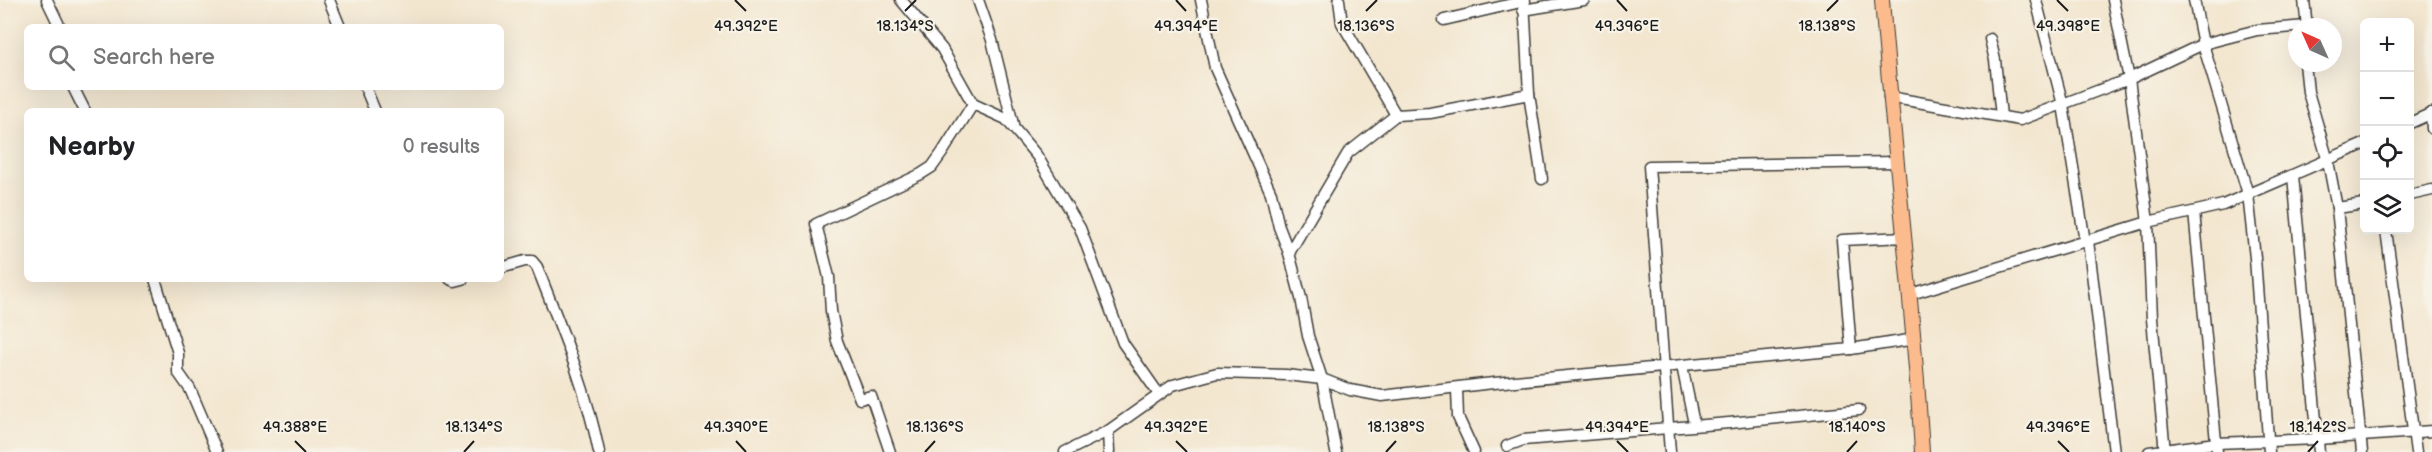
<!DOCTYPE html>
<meta charset="utf-8">
<style>
body{margin:0;font-family:"Balsamiq Sans",sans-serif;background:#f2f2f2;color:#202124}
.controls{position:absolute;right:18px;top:18px;display:grid;overflow:hidden;border-radius:9px;box-shadow:0 6px 24px #0002}
.controls button{width:54px;height:54px;display:grid;place-items:center;padding:0;border:0;border-bottom:2px solid #e0e0e0;background:#fff;color:#202124;font:30px sans-serif}
.compass{position:absolute;left:2288px;top:18px;width:54px;height:54px;border-radius:50%;background:#fff;box-shadow:0 6px 24px #0002;rotate:315deg}
.list{margin:0;padding:0;list-style:none}
h2{display:flex;justify-content:space-between;align-items:center;height:78px;margin:0;padding:0 24px;font-size:26px}
h2 small{font-size:20px;font-weight:400;color:#757577}
.icon{flex:none;width:33px;height:33px;fill:none;stroke:currentColor;stroke-width:2;stroke-linecap:round;stroke-linejoin:round}
.map{position:relative;flex:none;width:2432px;height:452px;overflow:hidden}
.search{position:absolute;background:#fff;box-shadow:0 6px 24px #0002;left:24px;top:24px;width:480px;height:66px;display:flex;align-items:center;gap:15px;box-sizing:border-box;padding:0 21px;border-radius:9px;color:#757577;font-size:22px}
.panel{position:absolute;background:#fff;box-shadow:0 6px 24px #0002;left:24px;top:108px;width:480px;height:174px;border-radius:9px}
.map>svg:first-child{display:block}
</style>
<div class="map">
<svg width="2432" height="452" viewBox="0 0 2432 452">
<rect width="100%" height="100%" fill="#f7f3e8"/>
<filter id="ink" filterUnits="userSpaceOnUse"><feTurbulence type="fractalNoise" baseFrequency=".0167" numOctaves="2"/><feDisplacementMap in="SourceGraphic" scale="12" xChannelSelector="R" yChannelSelector="G"/><feConvolveMatrix kernelMatrix="1 2 1 2 8 2 1 2 1" color-interpolation-filters="sRGB"/></filter>
<filter id="wash" filterUnits="userSpaceOnUse"><feTurbulence type="fractalNoise" baseFrequency=".008" numOctaves="4" result="noise"/><feDisplacementMap in="SourceGraphic" scale="24" xChannelSelector="R" yChannelSelector="G"/><feGaussianBlur stdDeviation="1.35" result="paint"/><feColorMatrix in="noise" values="0 0 0 0 0 0 0 0 0 0 0 0 0 0 0 0 0 1.4 0 .05"/><feComposite in="paint" operator="in"/></filter>
<g filter="url(#wash)">
<rect width="100%" height="100%" fill="#f3e6cf"/>
</g>
<g filter="url(#ink)">
<g fill="none" stroke-linecap="round" stroke-linejoin="round">
<defs>
<g id="minor">
<polyline points="47,0 60,27"/>
<polyline points="329,0 340,27"/>
<polyline points="901,0 942,49 973,104 1006,119 1037,156 1080,228 1123,343 1158,393"/>
<polyline points="978,0 992,40 1013,124"/>
<polyline points="1201,0 1215,68 1271,193 1279,227 1289,253 1301,298 1308,336 1322,379 1336,452"/>
<polyline points="1339,0 1342,23 1396,115"/>
<polyline points="1524,0 1529,94 1542,179"/>
<polyline points="2036,0 2063,105 2085,242"/>
<polyline points="2113,0 2129,79 2148,222 2152,319 2165,452"/>
<polyline points="2194,0 2203,44 2248,194 2255,258 2269,452"/>
<polyline points="2304,0 2307,27"/>
<polyline points="1523,10 1584,0"/>
<polyline points="1444,20 1525,1"/>
<polyline points="1990,39 1995,60 2001,116"/>
<polyline points="2305,63 2308,92 2328,161 2337,208 2362,452"/>
<polyline points="73,87 85,111"/>
<polyline points="365,87 375,111"/>
<polyline points="1889,97 2020,120 2129,79 2203,44 2257,30 2306,26"/>
<polyline points="2431,113 2432,129"/>
<polyline points="2410,123 2432,113"/>
<polyline points="2293,176 2319,452"/>
<polyline points="2410,195 2432,190"/>
<polyline points="2337,208 2364,204"/>
<polyline points="2194,212 2217,452"/>
<polyline points="2386,230 2416,452"/>
<polyline points="2088,241 2114,452"/>
<polyline points="1289,253 1348,153 1396,115 1430,113 1529,94"/>
<path d="M 501,268 L 525,261 L 532,261 L 537,267 C 561,328 586,387 599,452"/>
<polyline points="155,279 178,353 178,372 190,389 217,452"/>
<polyline points="450,279 455,281 463,279"/>
<polyline points="1911,294 2148,222 2223,205 2364,144"/>
<polyline points="1851,349 1842,240 1905,237"/>
<polyline points="1682,366 1693,419"/>
<polyline points="1457,389 1458,417 1474,452"/>
<polyline points="1108,431 1109,452"/>
<polyline points="1507,446 1523,440 1729,423 1859,410"/>
<polyline points="890,452 871,396 860,399 837,341 831,311 829,277 816,224 921,174 932,167 942,153 973,104"/>
<polyline points="1065,452 1108,431 1173,385 1217,373 1286,375 1322,379 1350,390 1382,396 1484,384 1851,349 1915,339"/>
<polyline points="1670,452 1649,166 1897,162"/>
<polyline points="2149,452 2216,443 2318,439 2432,431"/>
</g>
<path id="major" d="M 1882,0 C 1894,151 1913,301 1922,452"/>
</defs>
<use href="#minor" stroke="#3c3a37" stroke-width="13"/>
<use href="#major" stroke="#3c3a37" stroke-width="16"/>
<use href="#minor" stroke="#fff" stroke-width="10"/>
<use href="#major" stroke="#fbbb8d" stroke-width="14"/>
</g>
</g>
<path fill="none" stroke="#1c1c1c" stroke-width="2" d="M 735,0 L 746,11M 1176,0 L 1186,11M 1617,0 L 1627,11M 2057,0 L 2068,11M 905,11 L 916,0M 1366,11 L 1377,0M 1827,11 L 1838,0M 295,441 L 306,452M 736,441 L 746,452M 1176,441 L 1187,452M 1617,441 L 1628,452M 2058,441 L 2069,452M 464,452 L 474,441M 925,452 L 935,441M 1386,452 L 1396,441M 1847,452 L 1857,441M 2308,452 L 2318,441"/>
<g font-size="15" text-anchor="middle" fill="#1c1c1c" stroke="#f7f3e8" stroke-width="4.5" stroke-linejoin="round" paint-order="stroke">
<text x="746" y="31">49.392°E</text>
<text x="905" y="31">18.134°S</text>
<text x="1186" y="31">49.394°E</text>
<text x="1366" y="31">18.136°S</text>
<text x="1627" y="31">49.396°E</text>
<text x="1827" y="31">18.138°S</text>
<text x="2068" y="31">49.398°E</text>
<text x="295" y="432">49.388°E</text>
<text x="474" y="432">18.134°S</text>
<text x="736" y="432">49.390°E</text>
<text x="935" y="432">18.136°S</text>
<text x="1176" y="432">49.392°E</text>
<text x="1396" y="432">18.138°S</text>
<text x="1617" y="432">49.394°E</text>
<text x="1857" y="432">18.140°S</text>
<text x="2058" y="432">49.396°E</text>
<text x="2318" y="432">18.142°S</text>
</g>
</svg>
<div class="controls">
<button>+</button>
<button>−</button>
<button><svg class="icon" aria-label="locate" viewBox="0 0 24 24"><circle cx="12" cy="12" r="6"/><path d="M12 2v4M12 18v4M2 12h4M18 12h4"/></svg></button>
<button><svg class="icon" aria-label="layers" viewBox="0 0 24 24"><path d="M12 4l9 5-9 5-9-5zM3 14l9 5 9-5"/></svg></button>
</div>
<svg class="compass" viewBox="-18 -18 36 36"><path d="M0-13l5 13h-10z" fill="#e53935"/><path d="M0 13l5-13h-10z" fill="#757577"/></svg>
<div class="search"><svg class="icon" aria-label="search" viewBox="0 0 24 24"><circle cx="10" cy="10" r="6"/><path d="M15 15l6 6"/></svg>Search here</div>
<section class="panel">
<h2>Nearby<small>0 results</small></h2>
<ul class="list">
</ul>
</section>
</div>
